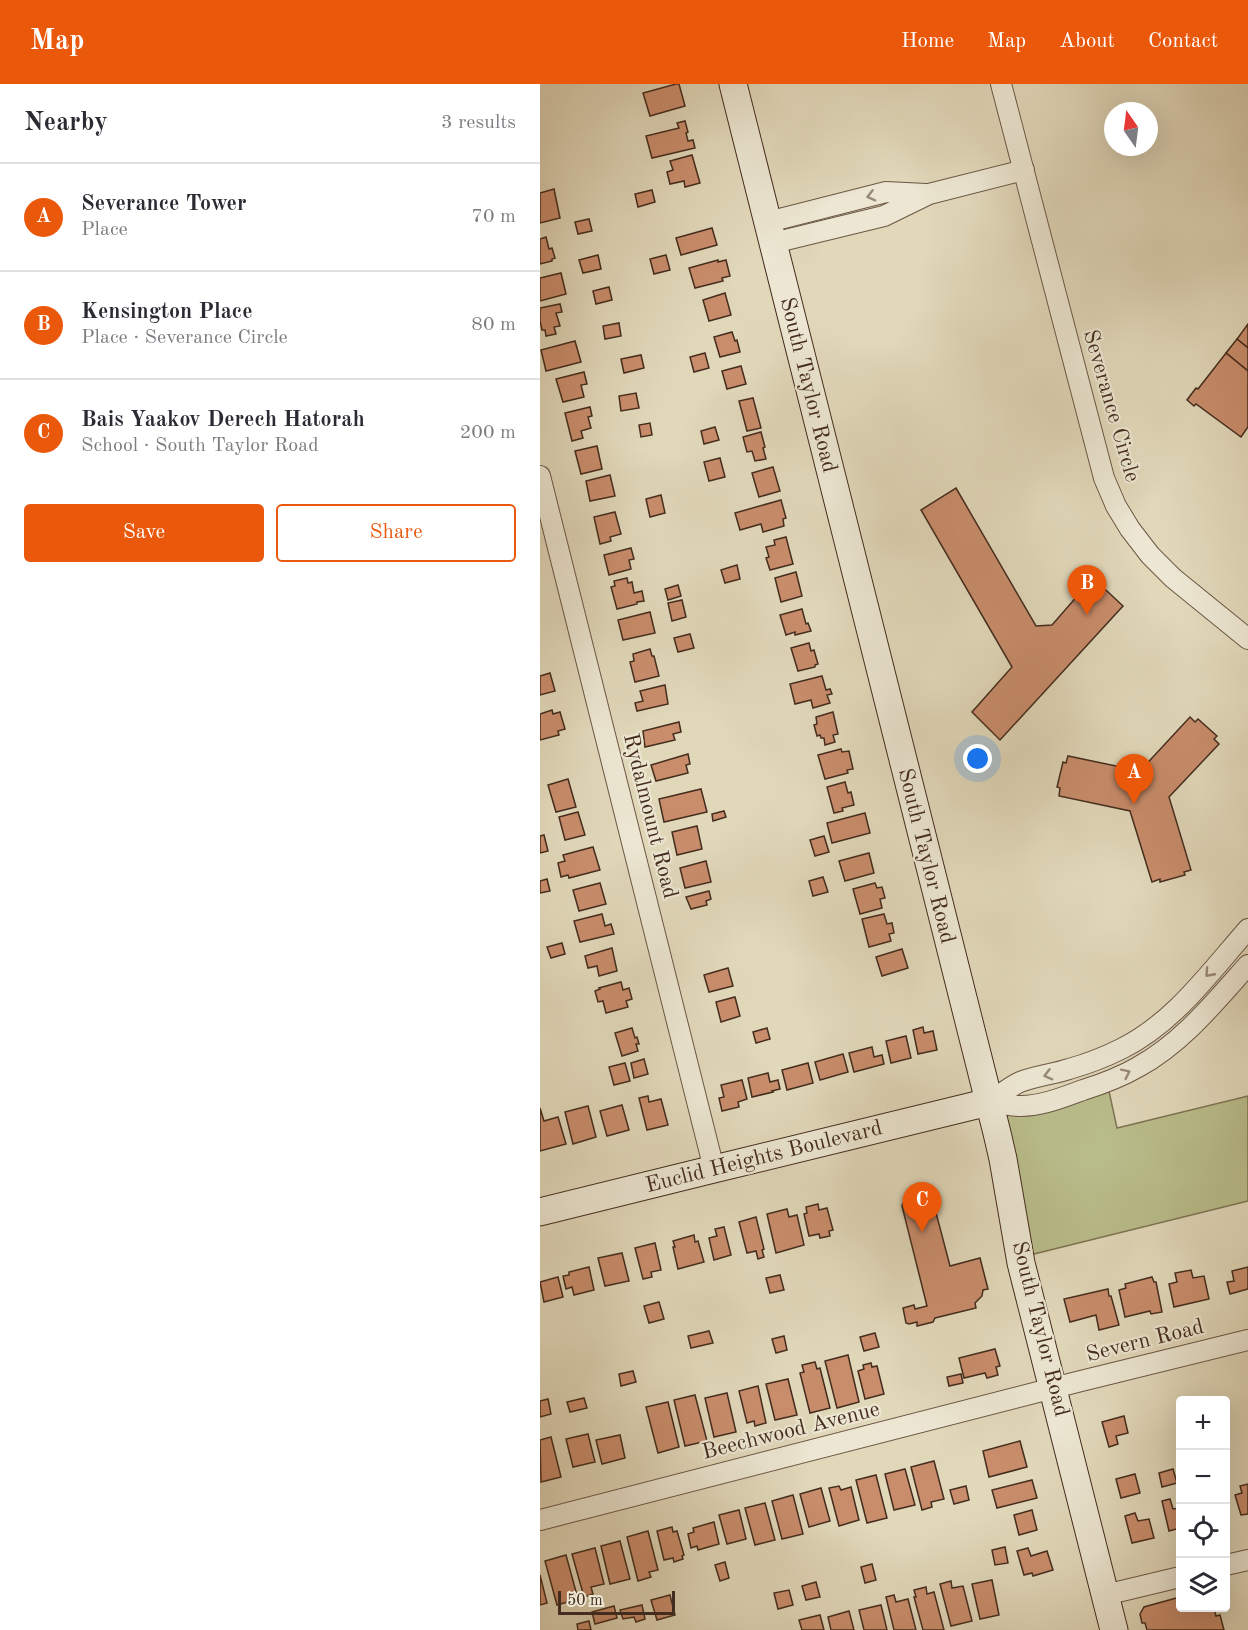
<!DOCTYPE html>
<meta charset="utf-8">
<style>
body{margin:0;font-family:"Old Standard TT",serif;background:#f2f2f3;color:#2b2b33}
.controls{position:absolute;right:18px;bottom:18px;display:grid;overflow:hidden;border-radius:6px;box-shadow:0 6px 24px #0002}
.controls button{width:54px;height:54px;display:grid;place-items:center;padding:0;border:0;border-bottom:2px solid #e1e1e2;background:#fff;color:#2b2b33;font:30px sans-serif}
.compass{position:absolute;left:564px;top:18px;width:54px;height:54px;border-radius:50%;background:#fff;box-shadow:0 6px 24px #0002;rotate:346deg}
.scale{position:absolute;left:18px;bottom:15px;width:117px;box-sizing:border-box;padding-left:6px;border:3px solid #442c1e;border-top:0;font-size:16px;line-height:21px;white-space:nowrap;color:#442c1e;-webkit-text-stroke:4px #ece6d2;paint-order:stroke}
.you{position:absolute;left:438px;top:675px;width:21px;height:21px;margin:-15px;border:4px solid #fff;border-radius:50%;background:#1a73e8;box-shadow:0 0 0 9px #1a73e833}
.badge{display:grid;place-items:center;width:39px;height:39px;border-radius:50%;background:#ea580c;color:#fff;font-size:20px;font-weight:700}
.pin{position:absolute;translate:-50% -50px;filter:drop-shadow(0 2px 3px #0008)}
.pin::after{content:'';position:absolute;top:32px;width:21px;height:18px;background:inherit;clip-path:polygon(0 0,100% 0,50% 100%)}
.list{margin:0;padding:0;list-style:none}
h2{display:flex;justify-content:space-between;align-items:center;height:78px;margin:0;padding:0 24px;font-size:26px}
h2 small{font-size:20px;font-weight:400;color:#7c7c81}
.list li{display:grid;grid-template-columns:39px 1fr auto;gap:18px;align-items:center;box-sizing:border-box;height:108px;padding:0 24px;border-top:2px solid #e1e1e2}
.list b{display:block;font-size:22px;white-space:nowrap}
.list p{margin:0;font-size:20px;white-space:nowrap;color:#7c7c81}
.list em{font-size:20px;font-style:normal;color:#7c7c81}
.actions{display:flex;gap:12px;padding:18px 24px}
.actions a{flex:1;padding:14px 0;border:2px solid #ea580c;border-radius:6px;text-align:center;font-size:21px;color:#ea580c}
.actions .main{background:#ea580c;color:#fff}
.icon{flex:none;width:33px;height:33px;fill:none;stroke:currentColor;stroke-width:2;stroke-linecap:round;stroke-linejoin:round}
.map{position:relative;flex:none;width:708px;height:1546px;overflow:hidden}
header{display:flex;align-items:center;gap:36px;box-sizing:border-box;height:84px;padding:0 30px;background:#ea580c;color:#fff}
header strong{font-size:28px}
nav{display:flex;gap:33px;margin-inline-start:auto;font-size:21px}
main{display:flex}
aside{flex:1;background:#fff}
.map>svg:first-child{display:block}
</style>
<header>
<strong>Map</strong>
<nav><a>Home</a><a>Map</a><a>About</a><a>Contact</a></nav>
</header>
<main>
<aside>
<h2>Nearby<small>3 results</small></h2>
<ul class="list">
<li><span class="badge">A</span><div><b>Severance Tower</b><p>Place</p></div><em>70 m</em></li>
<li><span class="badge">B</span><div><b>Kensington Place</b><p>Place · Severance Circle</p></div><em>80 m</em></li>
<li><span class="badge">C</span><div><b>Bais Yaakov Derech Hatorah</b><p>School · South Taylor Road</p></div><em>200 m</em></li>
</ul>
<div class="actions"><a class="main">Save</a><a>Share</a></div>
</aside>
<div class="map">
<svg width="708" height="1546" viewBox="0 0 708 1546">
<rect width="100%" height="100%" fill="#e1d8ba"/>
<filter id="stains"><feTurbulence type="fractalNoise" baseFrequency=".00333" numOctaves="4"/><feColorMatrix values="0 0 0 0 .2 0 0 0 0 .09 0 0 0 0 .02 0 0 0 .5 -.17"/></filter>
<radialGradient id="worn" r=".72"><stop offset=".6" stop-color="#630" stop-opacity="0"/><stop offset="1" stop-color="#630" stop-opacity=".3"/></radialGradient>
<polygon fill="#b9bd8b" stroke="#7e7454" stroke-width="1.5" points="567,998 577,1044 708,1012 708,1117 494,1170 481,1179 449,1018 481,1022"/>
<g fill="#c98d6c" stroke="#442c1e" stroke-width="1.5">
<polygon points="136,0 139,0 145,22 110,32 103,9"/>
<polygon points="145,37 148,48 146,49 148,57 153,56 155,64 112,74 106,52 139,44 137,39"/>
<polygon points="152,71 160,99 145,103 144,97 130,100 127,88 133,86 130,77"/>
<polygon points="14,105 20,134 0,139 0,109"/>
<polygon points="112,106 115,118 98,123 95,110"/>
<polygon points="49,135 52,147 38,150 35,138"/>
<polygon points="172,144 177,161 141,171 136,154"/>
<polygon points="6,153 9,165 12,164 15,174 12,175 12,177 0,180 0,155"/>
<polygon points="58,171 61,185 43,189 39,176"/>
<polygon points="126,171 130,186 114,190 110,175"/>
<polygon points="178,176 178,178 186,176 190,192 182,194 183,197 155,204 149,184"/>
<polygon points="21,189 26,210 0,217 0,194"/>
<polygon points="69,203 72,216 56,220 53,207"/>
<polygon points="185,209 191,231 169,237 163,216"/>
<polygon points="20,220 22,228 16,229 20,242 14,243 16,250 6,252 5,246 2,246 0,237 0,224"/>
<polygon points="79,239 81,252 65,255 63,242"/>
<polygon points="708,240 708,264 697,255"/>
<polygon points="192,248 195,257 197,256 200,268 180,273 174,253"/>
<polygon points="697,255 708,264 708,287 686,269"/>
<polygon points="35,257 41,278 6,287 1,266"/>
<polygon points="165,269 169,284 154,288 150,273"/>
<polygon points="686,269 708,287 708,343 701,353 656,320 654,322 647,316 656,304 658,305"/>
<polygon points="101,271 104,284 84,289 81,275"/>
<polygon points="201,282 206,300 187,305 182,287"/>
<polygon points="44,288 47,300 41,301 44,313 23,318 16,295"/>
<polygon points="96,309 99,324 81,327 79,312"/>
<polygon points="213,314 221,344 207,347 199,317"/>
<polygon points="50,323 52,332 48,333 51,344 41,347 43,354 32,357 25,329"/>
<polygon points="110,339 112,351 101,353 99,341"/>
<polygon points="175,343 179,356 164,360 161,347"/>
<polygon points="221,348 225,363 223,364 226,375 215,377 212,367 207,368 203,353"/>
<polygon points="57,362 62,385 41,390 35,367"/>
<polygon points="180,374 185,393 169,397 164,378"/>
<polygon points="233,383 240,407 219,413 212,389"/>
<polygon points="70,391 75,412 50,417 46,397"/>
<polygon points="416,404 496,542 512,541 553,494 583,522 460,656 432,628 472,583 381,426"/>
<polygon points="121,411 125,429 110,433 106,415"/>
<polygon points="241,416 246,434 243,435 244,442 223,448 221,440 200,446 195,429"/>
<polygon points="75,428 81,450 70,453 71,457 60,460 54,433"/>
<polygon points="246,453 253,480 230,486 226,474 229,473 226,463 235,461 234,456"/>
<polygon points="91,464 94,475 89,476 91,485 69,491 64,471"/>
<polygon points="197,481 200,495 185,499 181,486"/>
<polygon points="256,488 262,512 241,518 235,494"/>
<polygon points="87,494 88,499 92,498 94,509 102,507 104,517 97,518 97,520 77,525 71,503 75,502 74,497"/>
<polygon points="138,501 141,512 128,516 125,505"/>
<polygon points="142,516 146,533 132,537 128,519"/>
<polygon points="262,525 266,540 268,539 271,547 255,551 255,548 246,551 240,531"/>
<polygon points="110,528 115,549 83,556 78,536"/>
<polygon points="150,550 154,564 138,568 134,554"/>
<polygon points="269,559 271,567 274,566 278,580 275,581 275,583 258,587 251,564"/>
<polygon points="110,565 112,572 114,572 119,592 95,598 90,578 94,577 93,570"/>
<polygon points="10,589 15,607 0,611 0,592"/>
<polygon points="282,592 286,606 290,605 292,610 287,611 290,619 273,624 271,616 255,620 250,600"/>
<polygon points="125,601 128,620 97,627 95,619 103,617 100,607"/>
<polygon points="12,626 13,630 20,628 25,645 18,647 19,651 0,656 0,630"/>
<polygon points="293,628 298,650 293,651 295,658 285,661 284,654 281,654 280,651 277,652 274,641 277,640 276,633"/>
<polygon points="650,633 655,638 658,635 677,652 674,655 679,660 629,713 651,786 644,788 645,791 620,798 620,795 612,798 590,727 519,712 520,704 517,703 523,678 526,679 528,672 600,687"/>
<polygon points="139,638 141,648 133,650 135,656 105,663 103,647"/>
<polygon points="301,665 302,668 309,667 313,685 307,686 308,689 285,695 278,671"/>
<polygon points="148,670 150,680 146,681 148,689 116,697 111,681"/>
<polygon points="28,695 36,723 16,728 8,701"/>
<polygon points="305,698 308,709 311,708 314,721 302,724 303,727 294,729 287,703"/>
<polygon points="161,705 167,728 124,738 119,715"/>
<polygon points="184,727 186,733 173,737 172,730"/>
<polygon points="38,728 45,751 25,756 19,733"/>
<polygon points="325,729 330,749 292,759 287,739"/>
<polygon points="157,742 162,765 137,771 132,748"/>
<polygon points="4,751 8,767 0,769 0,752"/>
<polygon points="284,752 289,768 275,772 270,756"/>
<polygon points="53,763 60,786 29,794 28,791 21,793 18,779 25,777 23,771"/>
<polygon points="329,769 334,789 305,797 299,777"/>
<polygon points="166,777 171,798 145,804 140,784"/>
<polygon points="283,793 288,808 273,812 269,797"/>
<polygon points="7,795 10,807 0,809 0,797"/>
<polygon points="60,799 66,820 39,827 33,806"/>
<polygon points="335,799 337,804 342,803 345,814 340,815 342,824 320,830 313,805"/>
<polygon points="169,807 171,815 166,817 167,821 151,825 146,813"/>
<polygon points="62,830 65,842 71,840 74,850 40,858 34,837"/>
<polygon points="344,830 347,840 352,839 354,849 349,850 351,857 329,863 322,835"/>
<polygon points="22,859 25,870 11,874 7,863"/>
<polygon points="72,864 77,887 59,892 57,882 48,884 45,872"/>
<polygon points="362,865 368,884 342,892 336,873"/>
<polygon points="188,884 193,902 169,908 164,891"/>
<polygon points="81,898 83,906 89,904 92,915 86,917 88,923 66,929 63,917 58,918 55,907 60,905 59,904"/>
<polygon points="195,913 200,932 181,938 176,918"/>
<polygon points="383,943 384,949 393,947 397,966 378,970 373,946"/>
<polygon points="92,944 95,954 97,953 99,960 96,960 98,967 82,972 75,949"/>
<polygon points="227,944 230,955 216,959 213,948"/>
<polygon points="366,952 371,974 351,979 346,957"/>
<polygon points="332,963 334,973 342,971 344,980 314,988 309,969"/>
<polygon points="303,970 308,988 280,996 275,978"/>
<polygon points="104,975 108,990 94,994 91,979"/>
<polygon points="85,979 90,997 74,1001 69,983"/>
<polygon points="268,979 273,999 247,1006 242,986"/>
<polygon points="228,989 230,998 238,996 240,1005 232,1007 233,1008 212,1013 208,994"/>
<polygon points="202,996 207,1015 198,1018 199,1023 182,1027 179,1014 184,1013 181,1001"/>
<polygon points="108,1012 109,1018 121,1015 128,1041 107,1046 99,1014"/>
<polygon points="82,1021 89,1046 67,1052 60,1027"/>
<polygon points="48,1022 56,1053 33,1060 25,1028"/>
<polygon points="0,1024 4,1037 18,1033 26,1060 0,1067"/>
<polygon points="368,1117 370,1127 392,1122 395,1125 410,1182 440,1174 448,1205 443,1206 442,1212 435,1219 436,1224 395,1234 393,1238 377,1242 377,1238 369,1240 366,1239 363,1224 374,1221 375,1225 387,1222 362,1122 363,1119"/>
<polygon points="278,1120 279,1126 287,1124 293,1146 289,1147 290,1152 280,1154 279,1150 269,1152 264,1130 267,1129 266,1123"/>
<polygon points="247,1125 249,1133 257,1131 264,1161 236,1169 227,1130"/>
<polygon points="216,1133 224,1165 222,1166 224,1173 218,1175 216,1167 207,1169 199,1138"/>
<polygon points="184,1143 191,1171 174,1176 169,1154 177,1152 175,1145"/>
<polygon points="154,1151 155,1158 158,1157 164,1178 138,1185 133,1163 135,1163 133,1157"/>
<polygon points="115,1159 121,1186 111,1188 112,1193 103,1195 95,1164"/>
<polygon points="82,1169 89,1197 65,1202 58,1174"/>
<polygon points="49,1183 54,1206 34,1211 32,1203 26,1205 23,1192 29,1191 29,1188"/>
<polygon points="708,1183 708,1205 690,1210 687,1198 694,1197 692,1187"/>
<polygon points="651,1186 653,1194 664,1192 669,1215 634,1223 629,1200 637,1198 635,1189"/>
<polygon points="240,1191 244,1206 230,1209 226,1194"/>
<polygon points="18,1193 23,1213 4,1218 0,1198"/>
<polygon points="612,1193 614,1198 616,1198 622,1228 611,1230 610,1227 585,1233 579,1206 586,1204 585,1200"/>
<polygon points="568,1205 569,1212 571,1212 579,1241 559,1246 556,1231 530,1238 524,1215"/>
<polygon points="119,1218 124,1235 109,1239 104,1222"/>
<polygon points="169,1247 173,1259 151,1264 148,1252"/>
<polygon points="335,1249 339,1263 324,1267 320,1253"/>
<polygon points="244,1252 247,1266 236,1269 232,1255"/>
<polygon points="455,1265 460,1282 456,1283 458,1291 447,1294 445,1289 424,1294 419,1274"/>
<polygon points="308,1271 319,1318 297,1324 285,1277"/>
<polygon points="275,1278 277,1285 280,1284 290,1324 270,1329 260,1289 264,1288 262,1281"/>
<polygon points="331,1279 332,1283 337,1282 344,1310 325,1315 318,1287 324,1285 323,1281"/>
<polygon points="93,1287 96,1298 81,1302 79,1290"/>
<polygon points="421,1290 423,1299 409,1302 407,1293"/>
<polygon points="248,1295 257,1331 235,1336 226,1300"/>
<polygon points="218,1302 226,1339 215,1342 214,1337 207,1339 199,1307"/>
<polygon points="187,1309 196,1348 174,1353 165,1314"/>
<polygon points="155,1311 167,1357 145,1362 134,1316"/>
<polygon points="44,1314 47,1324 30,1328 27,1318"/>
<polygon points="8,1315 11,1330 0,1333 0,1317"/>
<polygon points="128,1318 139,1363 118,1369 106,1323"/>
<polygon points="584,1332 588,1349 576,1352 578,1360 569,1363 562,1338"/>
<polygon points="48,1350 55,1378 33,1383 26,1355"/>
<polygon points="80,1351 85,1374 62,1380 56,1356"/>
<polygon points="11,1353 21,1393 1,1398 0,1356"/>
<polygon points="480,1357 487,1383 449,1393 443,1367"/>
<polygon points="394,1377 404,1415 391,1418 392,1423 382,1426 371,1383"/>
<polygon points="365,1385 375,1421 354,1426 345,1390"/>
<polygon points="633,1385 637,1399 622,1403 619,1389"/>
<polygon points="595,1390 600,1409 581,1414 576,1395"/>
<polygon points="336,1391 347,1434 327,1439 316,1396"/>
<polygon points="492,1396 497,1414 457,1424 452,1406"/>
<polygon points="708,1400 708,1430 701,1431 695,1411 702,1409 700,1402"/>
<polygon points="299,1402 301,1406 311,1403 319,1436 299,1442 289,1404"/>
<polygon points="426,1402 429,1416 414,1420 410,1406"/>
<polygon points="281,1404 290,1437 269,1443 260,1410"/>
<polygon points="253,1411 263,1450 242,1455 232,1417"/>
<polygon points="630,1415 633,1425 640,1424 640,1444 629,1447 622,1417"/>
<polygon points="225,1419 235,1456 215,1461 205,1424"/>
<polygon points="199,1426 206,1455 187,1460 179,1431"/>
<polygon points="492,1426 497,1446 479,1451 474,1431"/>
<polygon points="595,1429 598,1437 609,1435 614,1454 592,1459 585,1432"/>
<polygon points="174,1438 179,1460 158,1466 157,1462 151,1464 148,1450 154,1448 153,1444"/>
<polygon points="132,1443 133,1448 137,1447 144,1471 142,1472 143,1475 134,1478 133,1474 124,1476 117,1447"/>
<polygon points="108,1447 118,1486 109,1488 111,1493 98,1497 87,1453"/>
<polygon points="80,1457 90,1495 70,1500 61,1462"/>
<polygon points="465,1463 468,1479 455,1481 452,1466"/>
<polygon points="55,1464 64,1500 51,1503 53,1510 44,1513 32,1470"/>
<polygon points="488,1464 491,1472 507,1467 513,1486 493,1492 492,1489 484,1491 477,1467"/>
<polygon points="26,1471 38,1515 17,1521 5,1477"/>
<polygon points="185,1478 189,1494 180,1497 175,1481"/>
<polygon points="332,1480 336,1496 325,1499 321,1483"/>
<polygon points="0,1491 7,1519 0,1521"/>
<polygon points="452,1496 459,1531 440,1535 432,1500"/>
<polygon points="411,1497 412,1504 423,1502 432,1537 411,1542 400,1500"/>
<polygon points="276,1498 280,1513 266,1516 262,1502"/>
<polygon points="386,1503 387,1510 394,1508 404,1546 383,1546 374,1513 376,1513 374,1506"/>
<polygon points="249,1506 253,1521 238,1525 234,1509"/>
<polygon points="130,1511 135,1531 117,1536 111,1516"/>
<polygon points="354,1511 356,1518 368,1515 376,1546 354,1546 346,1513"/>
<polygon points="640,1513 640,1524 674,1524 676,1532 680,1531 684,1546 607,1546 605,1539 602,1539 600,1530 604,1523"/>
<polygon points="102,1521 105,1535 96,1538 94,1533 83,1535 80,1526"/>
<polygon points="341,1521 347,1546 324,1546 319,1526"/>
<polygon points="74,1522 77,1534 55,1540 52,1528"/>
<polygon points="309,1527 314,1546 291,1546 288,1533"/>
<polygon points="280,1531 284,1546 262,1546 259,1536"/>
<polygon points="49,1537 51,1546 38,1546 37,1540"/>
</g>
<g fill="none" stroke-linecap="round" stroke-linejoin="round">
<defs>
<g id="street">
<polyline points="461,0 564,394 576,422 590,445 610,471 633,494 708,555"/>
<polyline points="228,138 346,108 386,110"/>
<polyline points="233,159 344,132 389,110 484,86"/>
<polyline points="0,392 174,1085"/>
<path d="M 449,1018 C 459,1012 469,1003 480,998 C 496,992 514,990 529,985 C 547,980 565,973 581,965 C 634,939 670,888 708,845"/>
<path d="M 449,1018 C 460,1020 471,1022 481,1022 C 502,1022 524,1013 543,1006 C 562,1000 581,993 598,983 C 642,959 675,918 708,881"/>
<polyline points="0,1436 537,1298 708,1256"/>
<polyline points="686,1481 708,1476"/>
<polyline points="565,1511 640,1493"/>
</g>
<g id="secondary">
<polyline points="193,0 457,1049 463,1075 481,1179 574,1546"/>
<polyline points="0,1128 174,1085 449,1018"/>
</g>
</defs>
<use href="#street" stroke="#6b5745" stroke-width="22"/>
<use href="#secondary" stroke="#442c1e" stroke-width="29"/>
<use href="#street" stroke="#ece6d2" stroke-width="20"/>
<use href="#secondary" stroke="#ece6d2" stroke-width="27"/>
</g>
<defs><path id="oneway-chevron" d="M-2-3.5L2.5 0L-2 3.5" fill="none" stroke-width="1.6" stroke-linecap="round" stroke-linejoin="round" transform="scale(1.5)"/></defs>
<g stroke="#988978">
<use href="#oneway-chevron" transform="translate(331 112) rotate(166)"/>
<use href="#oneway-chevron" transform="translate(669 889) rotate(132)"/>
<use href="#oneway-chevron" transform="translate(586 989) rotate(-26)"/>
<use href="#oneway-chevron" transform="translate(508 991) rotate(165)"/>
</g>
<g text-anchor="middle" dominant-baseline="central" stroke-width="4.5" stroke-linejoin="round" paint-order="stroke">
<g font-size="22" fill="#442c1e" stroke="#ece6d2">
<text transform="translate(268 301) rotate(76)">South Taylor Road</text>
<text transform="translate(571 322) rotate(74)">Severance Circle</text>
<text transform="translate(110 732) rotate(76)">Rydalmount Road</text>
<text transform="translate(386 772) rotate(76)">South Taylor Road</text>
<text transform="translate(224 1073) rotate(-14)">Euclid Heights Boulevard</text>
<text transform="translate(500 1245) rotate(76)">South Taylor Road</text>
<text transform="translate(605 1257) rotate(-14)">Severn Road</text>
<text transform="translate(251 1347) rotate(-14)">Beechwood Avenue</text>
</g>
</g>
<rect width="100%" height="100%" filter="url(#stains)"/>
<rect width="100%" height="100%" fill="url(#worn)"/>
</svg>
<div class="controls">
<button>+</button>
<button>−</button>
<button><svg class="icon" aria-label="locate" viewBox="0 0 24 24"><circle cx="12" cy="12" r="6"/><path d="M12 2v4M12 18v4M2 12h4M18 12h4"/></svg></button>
<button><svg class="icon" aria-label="layers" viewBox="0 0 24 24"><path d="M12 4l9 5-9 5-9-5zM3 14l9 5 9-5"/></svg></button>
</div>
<svg class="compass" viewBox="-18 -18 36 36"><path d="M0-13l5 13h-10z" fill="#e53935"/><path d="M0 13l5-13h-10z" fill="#7c7c81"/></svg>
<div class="scale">50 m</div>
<div class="you"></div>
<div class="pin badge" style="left:594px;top:720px">A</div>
<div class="pin badge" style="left:547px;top:531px">B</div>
<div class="pin badge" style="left:382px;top:1148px">C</div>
</div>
</main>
